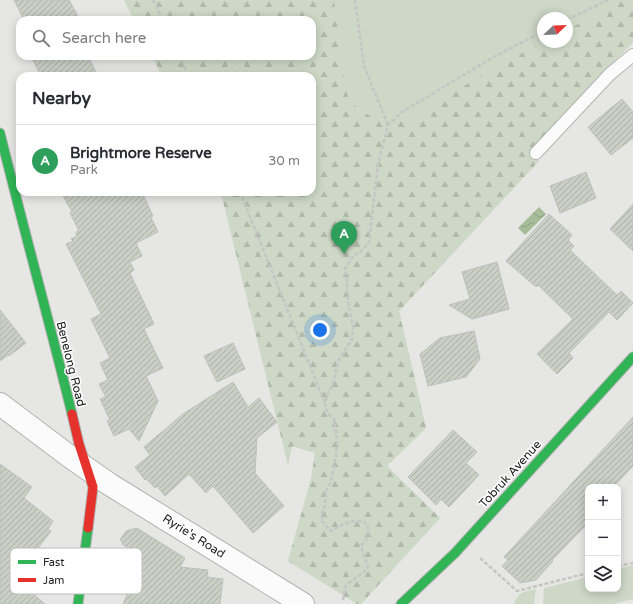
<!DOCTYPE html>
<meta charset="utf-8">
<style>
body{margin:0;font-family:"Varela Round",sans-serif;background:#f2f2f3;color:#2b2b33}
.controls{position:absolute;right:12px;bottom:12px;display:grid;overflow:hidden;border-radius:8px;box-shadow:0 2px 10px #0003}
.controls button{width:36px;height:36px;display:grid;place-items:center;padding:0;border:0;border-bottom:1px solid #e1e1e2;background:#fff;color:#2b2b33;font:20px sans-serif}
.compass{position:absolute;left:537px;top:12px;width:36px;height:36px;border-radius:50%;background:#fff;box-shadow:0 2px 10px #0003;rotate:67deg}
.you{position:absolute;left:320px;top:330px;width:14px;height:14px;margin:-10px;border:3px solid #fff;border-radius:50%;background:#1a73e8;box-shadow:0 0 0 6px #1a73e833}
.badge{display:grid;place-items:center;width:26px;height:26px;border-radius:50%;background:#db2777;color:#fff;font-size:13px;font-weight:700}
.pin{position:absolute;translate:-50% -33px;filter:drop-shadow(0 1px 2px #0008)}
.pin::after{content:'';position:absolute;top:21px;width:14px;height:12px;background:inherit;clip-path:polygon(0 0,100% 0,50% 100%)}
.list{margin:0;padding:0;list-style:none}
h2{display:flex;justify-content:space-between;align-items:center;height:52px;margin:0;padding:0 16px;font-size:17px}
h2 small{font-size:13px;font-weight:400;color:#7c7c81}
.list li{display:grid;grid-template-columns:26px 1fr auto;gap:12px;align-items:center;box-sizing:border-box;height:72px;padding:0 16px;border-top:1px solid #e1e1e2}
.list b{display:block;font-size:15px;white-space:nowrap}
.list p{margin:0;font-size:13px;white-space:nowrap;color:#7c7c81}
.list em{font-size:13px;font-style:normal;color:#7c7c81}
.icon{flex:none;width:22px;height:22px;fill:none;stroke:currentColor;stroke-width:2;stroke-linecap:round;stroke-linejoin:round}
.map{position:relative;flex:none;width:633px;height:604px;overflow:hidden}
.search{position:absolute;background:#fff;box-shadow:0 2px 10px #0003;left:16px;top:16px;width:300px;height:44px;display:flex;align-items:center;gap:10px;box-sizing:border-box;padding:0 14px;border-radius:12px;color:#7c7c81;font-size:15px}
.panel{position:absolute;background:#fff;box-shadow:0 2px 10px #0003;left:16px;top:72px;width:300px;height:124px;border-radius:12px}
.map>svg:first-child{display:block}
</style>
<div class="map">
<svg width="633" height="604" viewBox="0 0 633 604">
<defs>
<pattern id="forest-firs" width="22" height="20" patternUnits="userSpaceOnUse"><rect width="22" height="20" fill="#cdd8c6"/><path d="M5 1l3.5 6h-7zM16 11l3.5 6h-7z" fill="#b0b9aa"/></pattern>
<pattern id="water-waves" width="16" height="10" patternUnits="userSpaceOnUse"><rect width="16" height="10" fill="#a7bc99"/><path d="M0 5q4-4 8 0t8 0" fill="none" stroke="#8fa184"/></pattern>
<pattern id="building-hatch" width="6" height="6" patternUnits="userSpaceOnUse"><rect width="6" height="6" fill="#c9cfc5"/><path d="M-1 1l2-2M0 6l6-6M5 7l2-2" fill="none" stroke="#acb1a9"/></pattern>
</defs>
<rect width="100%" height="100%" fill="#e6e7e5"/>
<g fill="#cdd8c6" fill-rule="evenodd">
<path d="M 124,0 L 633,0 L 633,42 L 530,150 L 539,161 L 399,311 L 426,428 L 387,466 L 440,518 L 361,604 L 357,604 L 288,561 L 311,479 L 315,453 L 292,446 L 288,465 L 222,197 L 220,192 L 312,192 L 312,76 L 162,76 L 152,56 L 312,56 L 312,20 L 134,20 ZM 543,18 L 567,18 L 567,42 L 543,42 Z"/>
<polygon points="633,565 633,599 614,604 543,604 544,588 588,577 588,589 618,589 618,569"/>
<path d="M 536,589 L 534,604 L 514,604 C 519,591 524,592 536,589 Z"/>
</g>
<polygon fill="url(#forest-firs)" points="124,0 334,0 344,78 349,102 373,118 406,122 490,70 543,42 567,42 567,30 624,0 633,0 633,42 530,150 539,161 399,311 426,428 387,466 440,518 361,604 357,604 288,561 311,479 315,453 292,446 288,465 222,197 220,192 312,192 312,76 162,76 152,56 312,56 312,20 134,20"/>
<polygon fill="url(#water-waves)" points="539,207 546,214 525,235 518,228"/>
<g fill="url(#building-hatch)" stroke="#bebfbd">
<polygon points="14,0 69,0 80,20 24,20"/>
<polygon points="31,56 88,56 98,76 41,76"/>
<polygon points="622,99 633,112 633,138 611,155 588,127"/>
<polygon points="586,172 596,198 560,213 550,186"/>
<polygon points="61,192 142,192 153,216 151,217 158,232 136,243 142,256 130,262 134,270 130,273 154,324 144,329 163,368 146,376 158,401 139,441 129,429 114,436 107,421 110,420 100,399 106,397 99,384 108,380 100,363 110,358 91,319 101,314 66,244 73,241 71,239 77,236 76,232 79,231 70,213 72,212"/>
<polygon points="633,204 633,251 610,229"/>
<polygon points="549,214 572,235 568,240 574,246 570,250 617,295 621,291 633,303 617,320 609,312 569,353 573,358 557,374 537,354 573,319 538,285 536,287 506,261"/>
<polygon points="497,262 509,309 472,319 449,305 470,299 462,272"/>
<polygon points="0,310 26,343 9,356 8,355 0,361"/>
<polygon points="474,331 480,359 466,377 428,386 420,354 440,338"/>
<polygon points="233,343 245,369 217,382 204,356"/>
<polygon points="233,382 248,407 259,398 277,422 257,438 255,473 284,506 253,533 213,486 206,493 189,474 165,496 157,486 155,488 146,479 145,480 135,467 150,455 144,447 183,414"/>
<polygon points="633,417 633,466 613,487 588,487 588,523 552,560 553,561 536,580 520,583 502,566 508,560 504,557"/>
<polygon points="453,430 477,452 466,463 479,475 449,507 441,499 436,505 408,477"/>
<polygon points="0,464 32,487 24,498 53,521 48,529 51,531 38,548 53,550 51,569 45,568 29,587 34,591 32,593 45,604 0,604"/>
<polygon points="137,528 185,558 180,567 208,570 207,577 223,579 220,604 123,604 131,585 113,576 128,548 122,544 123,543 120,540 126,531"/>
</g>
<g fill="none" stroke-linecap="round" stroke-linejoin="round">
<defs>
<polyline id="lane" points="536,153 610,74 633,55"/>
<polyline id="street" points="0,404 69,456 109,484 303,604"/>
<g id="fast">
<path d="M 0,133 C 23,227 49,320 72,414"/>
<polyline points="78,604 88,528"/>
<polyline points="401,604 455,553 633,357"/>
</g>
<polyline id="jam" points="72,414 79,444 93,487 88,528"/>
</defs>
<use href="#lane" stroke="#b2b3b1" stroke-width="14"/>
<use href="#street" stroke="#b2b3b1" stroke-width="24"/>
<use href="#fast" stroke="#b2b3b1" stroke-width="11"/>
<use href="#jam" stroke="#b2b3b1" stroke-width="11"/>
<g stroke="#c5c5c4" stroke-width="2.5" stroke-dasharray="4 2" stroke-linecap="butt">
<polyline points="153,0 163,20"/>
<polyline points="355,0 364,66 388,125"/>
<polyline points="567,20 608,0"/>
<polyline points="179,56 189,76"/>
<polyline points="240,192 325,403"/>
<polyline points="480,558 517,591 588,573"/>
<polyline points="618,566 633,563"/>
<path d="M 343,600 L 346,585 L 364,572 L 368,567 L 362,550 L 362,545 C 371,536 372,519 355,521 C 346,522 338,527 331,531 L 321,520 L 324,516 L 322,512 L 325,506 L 326,491 L 331,482 L 336,456 L 337,440 L 334,419 L 327,413 L 325,403 L 327,396 L 333,384 L 338,361 L 352,339 L 353,327 L 347,295 L 347,280 L 345,269 L 354,255 L 360,253 L 369,242 L 378,164 L 388,125 L 402,112 L 492,58 L 543,31"/>
</g>
<use href="#lane" stroke="#fbfbfb" stroke-width="12"/>
<use href="#street" stroke="#fbfbfb" stroke-width="22"/>
<use href="#fast" stroke="#30b455" stroke-width="9"/>
<use href="#jam" stroke="#e5322d" stroke-width="9"/>
</g>
<g text-anchor="middle" dominant-baseline="central" stroke-width="3" stroke-linejoin="round" paint-order="stroke">
<g font-size="12" fill="#202120" stroke="#fff">
<text transform="translate(71 364) rotate(76)">Benelong Road</text>
<text transform="translate(510 474) rotate(-48)">Tobruk Avenue</text>
<text transform="translate(194 536) rotate(32)">Ryrie's Road</text>
</g>
</g>
<rect x="10" y="548" width="132" height="46" rx="6" fill="#fff" stroke="#bcbcbc" stroke-width="1"/>
<rect x="18" y="560" width="18" height="4" fill="#30b455"/>
<rect x="18" y="578" width="18" height="4" fill="#e5322d"/>
<g font-size="11" fill="#202120">
<text x="43" y="566">Fast</text>
<text x="43" y="584">Jam</text>
</g>
</svg>
<div class="controls">
<button>+</button>
<button>−</button>
<button><svg class="icon" aria-label="layers" viewBox="0 0 24 24"><path d="M12 4l9 5-9 5-9-5zM3 14l9 5 9-5"/></svg></button>
</div>
<svg class="compass" viewBox="-18 -18 36 36"><path d="M0-13l5 13h-10z" fill="#e53935"/><path d="M0 13l5-13h-10z" fill="#7c7c81"/></svg>
<div class="you"></div>
<div class="pin badge" style="left:344px;top:254px;background:#2e9e5b">A</div>
<div class="search"><svg class="icon" aria-label="search" viewBox="0 0 24 24"><circle cx="10" cy="10" r="6"/><path d="M15 15l6 6"/></svg>Search here</div>
<section class="panel">
<h2>Nearby<small></small></h2>
<ul class="list">
<li><span class="badge" style="background:#2e9e5b">A</span><div><b>Brightmore Reserve</b><p>Park</p></div><em>30 m</em></li>
</ul>
</section>
</div>
